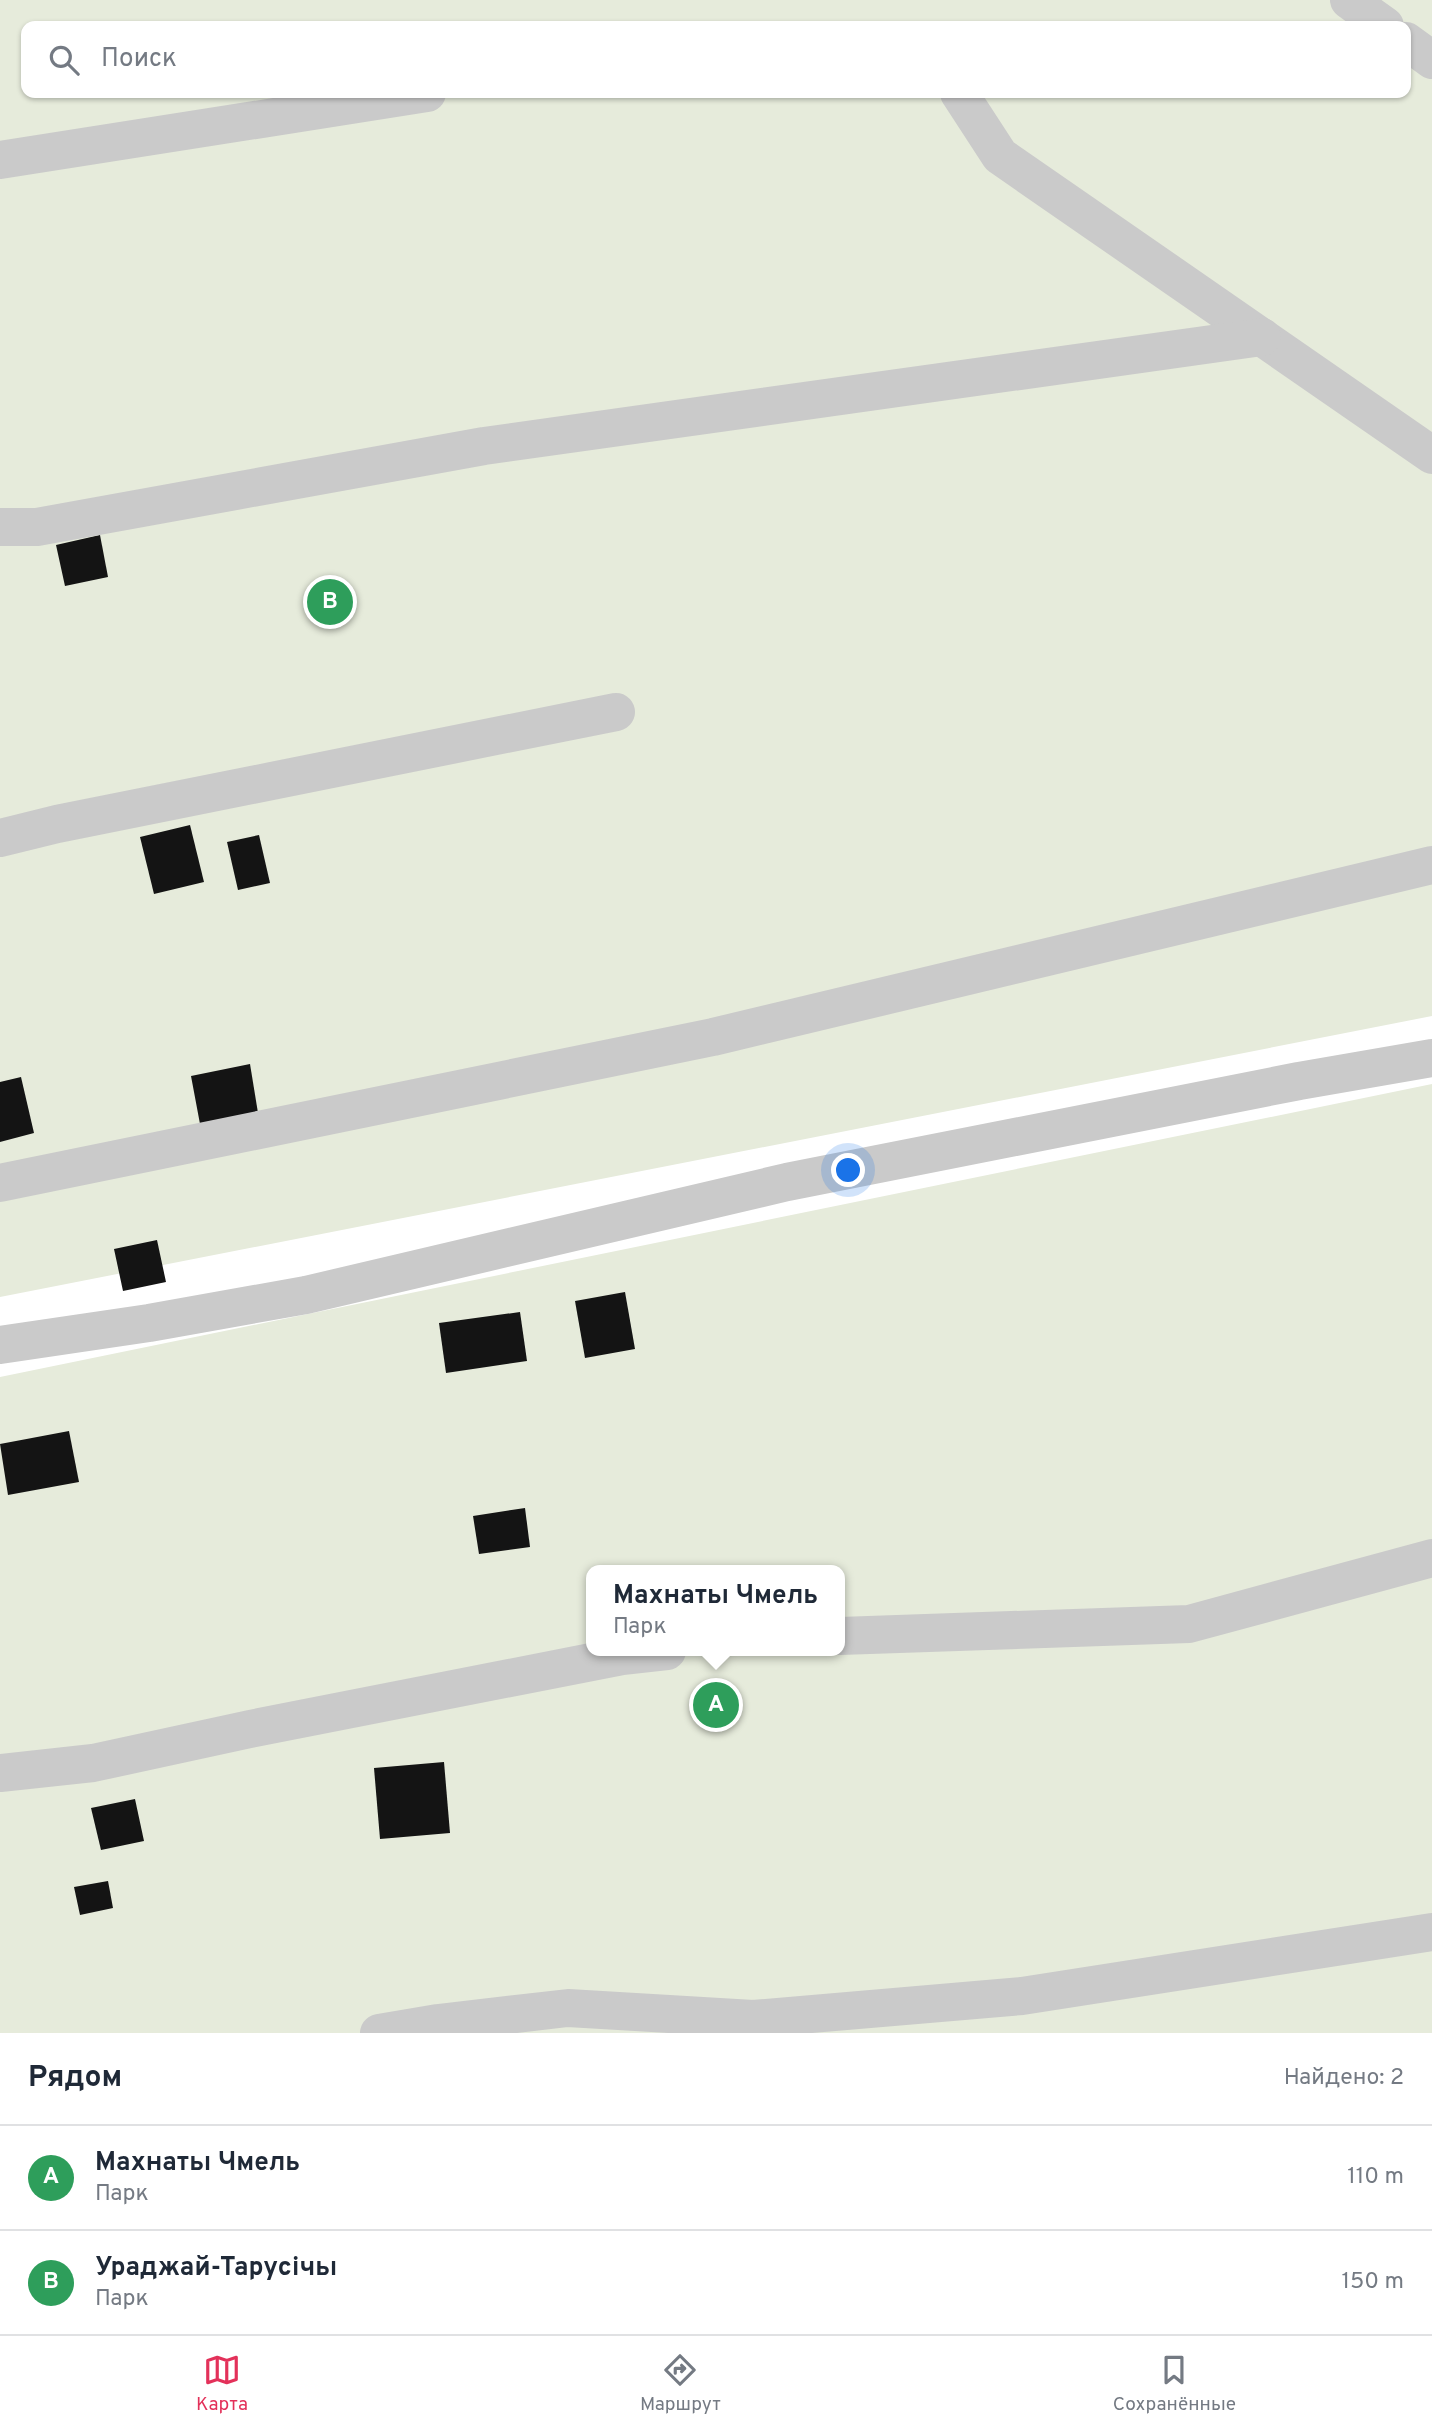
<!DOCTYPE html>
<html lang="ru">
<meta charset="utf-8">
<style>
body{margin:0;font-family:Overpass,sans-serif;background:#f2f2f3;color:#1f2937}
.you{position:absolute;left:849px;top:1171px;width:24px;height:24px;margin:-18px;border:5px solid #fff;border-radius:50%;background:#1a73e8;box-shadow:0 0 0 10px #1a73e833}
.badge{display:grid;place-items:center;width:46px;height:46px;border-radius:50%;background:#e3315a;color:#fff;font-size:23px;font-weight:700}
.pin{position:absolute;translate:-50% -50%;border:4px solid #fff;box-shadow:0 2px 7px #0006}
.popup{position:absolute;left:586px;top:1565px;width:259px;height:91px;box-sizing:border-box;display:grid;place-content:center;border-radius:14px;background:#fff;filter:drop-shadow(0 2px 5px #0005);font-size:23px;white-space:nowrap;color:#747a83}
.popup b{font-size:26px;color:#1f2937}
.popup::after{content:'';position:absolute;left:50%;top:100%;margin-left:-14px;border:14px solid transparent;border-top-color:#fff}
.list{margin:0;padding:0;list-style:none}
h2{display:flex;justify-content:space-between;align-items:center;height:91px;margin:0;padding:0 28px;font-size:30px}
h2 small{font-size:23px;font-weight:400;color:#747a83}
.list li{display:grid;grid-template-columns:46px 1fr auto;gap:21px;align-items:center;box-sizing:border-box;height:105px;padding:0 28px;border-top:2px solid #e0e1e3}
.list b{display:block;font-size:26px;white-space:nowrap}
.list p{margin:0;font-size:23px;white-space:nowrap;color:#747a83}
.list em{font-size:23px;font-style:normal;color:#747a83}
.icon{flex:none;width:38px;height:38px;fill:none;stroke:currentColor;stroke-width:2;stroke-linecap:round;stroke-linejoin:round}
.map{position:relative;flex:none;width:1432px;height:2033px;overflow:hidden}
.search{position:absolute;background:#fff;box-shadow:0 2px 5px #0004;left:21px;right:21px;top:21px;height:77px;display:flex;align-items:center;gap:18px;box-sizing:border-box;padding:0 24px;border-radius:14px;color:#747a83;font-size:26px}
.sheet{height:301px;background:#fff}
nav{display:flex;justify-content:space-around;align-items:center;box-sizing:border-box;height:98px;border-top:2px solid #e0e1e3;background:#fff;font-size:19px;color:#747a83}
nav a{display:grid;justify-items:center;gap:4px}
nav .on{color:#e3315a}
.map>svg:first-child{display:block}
</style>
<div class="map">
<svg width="1432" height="2033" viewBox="0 0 1432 2033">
<rect width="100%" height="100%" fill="#fff"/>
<g fill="#e6ebdb" fill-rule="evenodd">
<path d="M 0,0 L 1432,0 L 1432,1016 L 0,1297 ZM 26,26 L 1406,26 L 1406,93 L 26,93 Z"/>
<path d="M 1432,1084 L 1432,2033 L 0,2033 L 0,1377 ZM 592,1570 L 840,1570 L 840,1651 L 592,1651 Z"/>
</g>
<g fill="#141414">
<polygon points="100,535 108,577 65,586 56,545"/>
<polygon points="190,825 204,882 154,894 140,837"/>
<polygon points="259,835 270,883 238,890 227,842"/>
<polygon points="250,1064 258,1113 200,1124 191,1076"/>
<polygon points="21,1077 34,1133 0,1142 0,1082"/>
<polygon points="157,1240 166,1282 123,1291 114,1249"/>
<polygon points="625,1292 635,1349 585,1358 575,1301"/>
<polygon points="520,1312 527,1361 446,1373 439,1323"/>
<polygon points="69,1431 79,1482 8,1495 0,1444"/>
<polygon points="525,1508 530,1547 479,1554 473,1516"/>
<polygon points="444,1762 450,1833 380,1839 374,1768"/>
<polygon points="135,1799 144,1841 101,1850 91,1808"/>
<polygon points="108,1881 113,1908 80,1915 74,1887"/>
</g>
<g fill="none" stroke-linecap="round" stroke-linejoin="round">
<g stroke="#cacaca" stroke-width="38">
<polyline points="1349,0 1385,26"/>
<polyline points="1406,41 1432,60"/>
<polyline points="959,93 1000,156 1432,455"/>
<polyline points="0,160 427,93"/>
<polyline points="0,527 37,527 484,446 1262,337"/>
<polyline points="0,838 57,824 616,712"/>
<polyline points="0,1183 713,1037 1432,865"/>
<polyline points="0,1345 149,1323 306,1295 787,1182 1299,1081 1432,1058"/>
<polyline points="840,1636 1189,1624 1432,1558"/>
<polyline points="0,1773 93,1763 250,1729 622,1656 667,1651"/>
<polyline points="379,2033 438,2023 568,2008 753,2019 1022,1996 1432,1932"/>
</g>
</g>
</svg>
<div class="you"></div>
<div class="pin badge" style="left:716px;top:1705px;background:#2e9e5b">A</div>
<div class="popup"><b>Махнаты Чмель</b>Парк</div>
<div class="pin badge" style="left:330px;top:602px;background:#2e9e5b">B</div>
<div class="search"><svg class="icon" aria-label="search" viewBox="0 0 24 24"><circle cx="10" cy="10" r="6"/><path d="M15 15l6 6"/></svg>Поиск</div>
</div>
<section class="sheet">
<h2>Рядом<small>Найдено: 2</small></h2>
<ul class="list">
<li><span class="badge" style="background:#2e9e5b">A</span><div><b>Махнаты Чмель</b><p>Парк</p></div><em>110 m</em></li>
<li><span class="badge" style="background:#2e9e5b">B</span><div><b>Ураджай-Тарусічы</b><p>Парк</p></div><em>150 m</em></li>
</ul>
</section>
<nav>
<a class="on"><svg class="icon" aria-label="map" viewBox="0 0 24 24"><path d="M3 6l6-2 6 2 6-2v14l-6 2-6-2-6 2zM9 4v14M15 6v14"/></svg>Карта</a>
<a><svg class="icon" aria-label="directions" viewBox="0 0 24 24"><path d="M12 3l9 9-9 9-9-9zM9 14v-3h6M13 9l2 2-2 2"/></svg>Маршрут</a>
<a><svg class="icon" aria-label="saved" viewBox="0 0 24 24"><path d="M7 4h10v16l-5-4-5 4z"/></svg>Сохранённые</a>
</nav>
